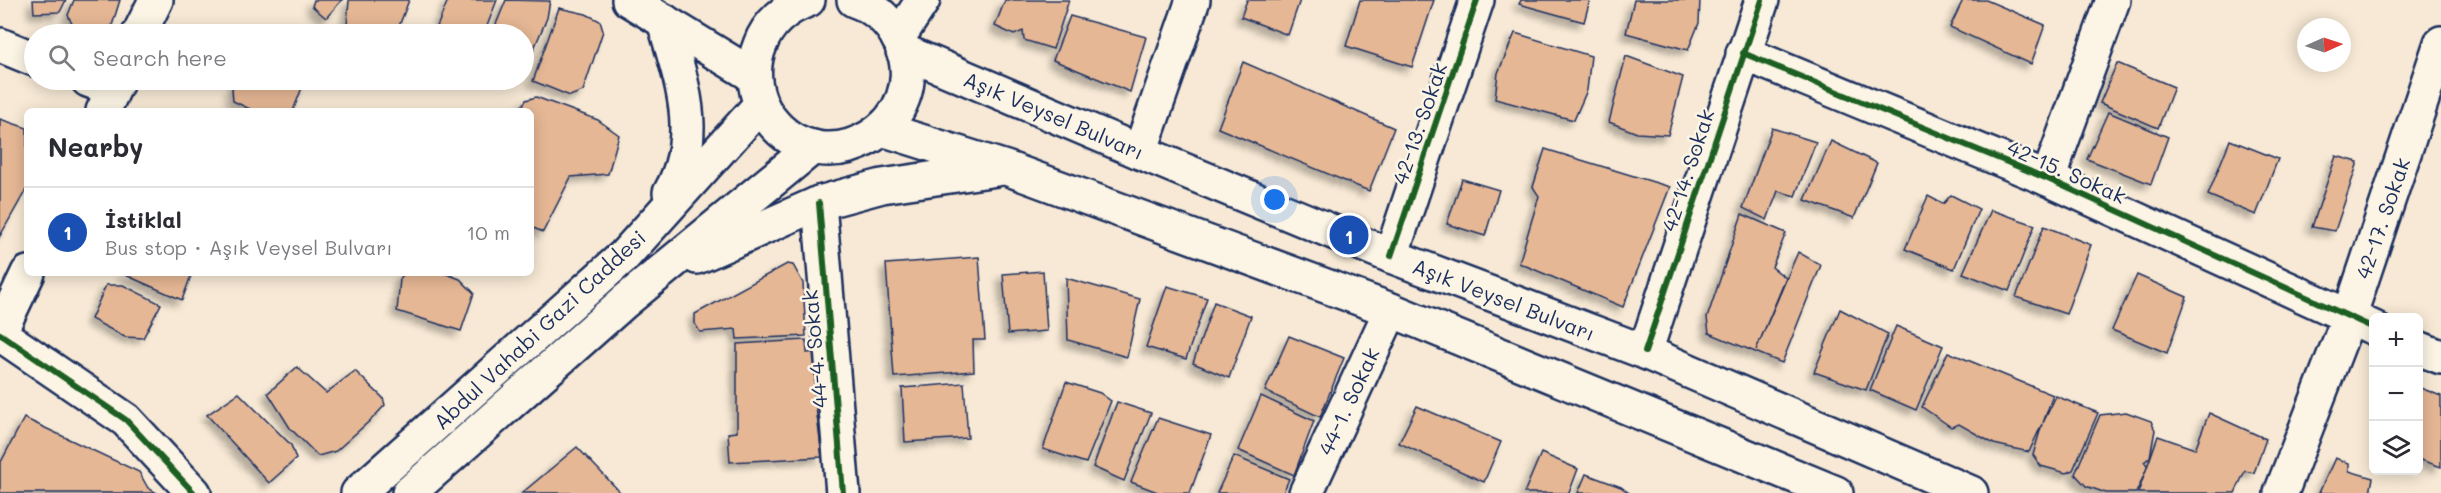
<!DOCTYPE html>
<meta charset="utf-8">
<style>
body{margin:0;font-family:Mali,sans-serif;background:#f7f7f7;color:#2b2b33}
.controls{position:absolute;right:18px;bottom:18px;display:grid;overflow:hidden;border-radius:9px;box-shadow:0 3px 15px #0003}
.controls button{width:54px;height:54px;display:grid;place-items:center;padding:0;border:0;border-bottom:2px solid #e1e1e2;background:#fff;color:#2b2b33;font:30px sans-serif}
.compass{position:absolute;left:2297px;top:18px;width:54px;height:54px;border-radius:50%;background:#fff;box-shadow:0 3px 15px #0003;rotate:87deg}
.you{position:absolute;left:1275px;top:200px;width:21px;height:21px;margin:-15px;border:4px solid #fff;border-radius:50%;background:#1a73e8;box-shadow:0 0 0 9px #1a73e833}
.badge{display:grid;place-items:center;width:39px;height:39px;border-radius:50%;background:#d93025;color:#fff;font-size:20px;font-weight:700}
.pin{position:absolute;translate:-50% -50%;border:3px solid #fff;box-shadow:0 2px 6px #0006}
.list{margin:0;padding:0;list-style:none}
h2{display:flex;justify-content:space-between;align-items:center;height:78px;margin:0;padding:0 24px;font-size:26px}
h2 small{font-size:20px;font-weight:400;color:#7c7c81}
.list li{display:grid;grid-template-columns:39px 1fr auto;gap:18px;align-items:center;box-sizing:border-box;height:90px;padding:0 24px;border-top:2px solid #e1e1e2}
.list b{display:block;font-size:22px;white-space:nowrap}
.list p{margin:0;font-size:20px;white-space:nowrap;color:#7c7c81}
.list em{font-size:20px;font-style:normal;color:#7c7c81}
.icon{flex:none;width:33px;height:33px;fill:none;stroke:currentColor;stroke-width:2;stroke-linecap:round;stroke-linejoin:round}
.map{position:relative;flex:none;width:2441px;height:493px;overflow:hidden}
.search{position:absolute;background:#fff;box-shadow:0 3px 15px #0003;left:24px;top:24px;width:510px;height:66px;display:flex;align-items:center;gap:15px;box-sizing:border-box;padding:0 21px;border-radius:33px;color:#7c7c81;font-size:22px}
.panel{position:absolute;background:#fff;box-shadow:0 3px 15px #0003;left:24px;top:108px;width:510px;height:168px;border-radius:9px}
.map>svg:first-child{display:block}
</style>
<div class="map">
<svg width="2441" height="493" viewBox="0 0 2441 493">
<defs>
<filter id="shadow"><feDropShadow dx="-5.5" dy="5.5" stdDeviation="3" flood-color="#0004"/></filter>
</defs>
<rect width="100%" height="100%" fill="#f7e9d5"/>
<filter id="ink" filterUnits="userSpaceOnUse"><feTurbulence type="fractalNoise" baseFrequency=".0167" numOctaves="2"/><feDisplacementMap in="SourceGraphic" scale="12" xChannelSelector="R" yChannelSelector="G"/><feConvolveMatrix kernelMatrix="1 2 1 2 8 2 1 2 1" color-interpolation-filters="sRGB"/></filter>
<g filter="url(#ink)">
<g fill="#e5b795" stroke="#1b2f5e" stroke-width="1.5" filter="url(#shadow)">
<polygon points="33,0 66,0 60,12 34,13"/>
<polygon points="74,0 120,0 110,32 95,34 72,24 68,15"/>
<polygon points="314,0 342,0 326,18 312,6"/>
<polygon points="349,0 409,0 396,34 367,34 347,26"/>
<polygon points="448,0 497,0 484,34 434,34"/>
<polygon points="506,0 550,1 547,18 524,72 524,34 492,34"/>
<polygon points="1005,0 1069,0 1053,49 1024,40 1023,31 1014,35 995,26"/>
<polygon points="1247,0 1300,0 1288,35 1241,17"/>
<polygon points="1360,0 1434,0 1412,67 1346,46"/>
<polygon points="1521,0 1590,0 1584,22 1519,4"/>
<polygon points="1634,0 1700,0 1699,23 1688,50 1626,33"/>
<polygon points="1963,0 1986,0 2045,25 2031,64 1950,27"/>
<polygon points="559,8 586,14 600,21 603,31 583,91 570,96 533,81"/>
<polygon points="1070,16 1146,37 1130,92 1053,60"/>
<polygon points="1515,33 1591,56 1587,90 1574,120 1495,99 1498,73"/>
<polygon points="1626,56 1683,77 1668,135 1637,133 1609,122"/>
<polygon points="1243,62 1394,128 1369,191 1218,128"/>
<polygon points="2117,63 2174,87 2158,128 2100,103"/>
<polygon points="236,80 305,80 293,111 254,111 233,101 232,89"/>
<polygon points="536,97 598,120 619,135 608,174 571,177 543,232 531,227 531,111 519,111 526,100"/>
<polygon points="2108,112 2168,137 2151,184 2087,159"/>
<polygon points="0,119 27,128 27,188 0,236"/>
<polygon points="1772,128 1816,142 1795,196 1778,191 1767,220 1743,208"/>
<polygon points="2230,140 2278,159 2256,215 2208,195"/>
<polygon points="1831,141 1877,163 1854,218 1805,200"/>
<polygon points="1545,149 1670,187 1623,307 1519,263 1539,196 1533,187"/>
<polygon points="2336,156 2358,162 2335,231 2312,227"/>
<polygon points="1462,179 1499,190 1485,236 1447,224"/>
<polygon points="1951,195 1979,209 1954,269 1905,249 1928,196 1943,204"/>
<polygon points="1991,210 2035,225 2009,291 1963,273"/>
<polygon points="1742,214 1786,233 1772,267 1786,278 1756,350 1798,252 1821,265 1782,363 1709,333 1707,318"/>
<polygon points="2044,226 2091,245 2066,314 2016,297"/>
<polygon points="979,257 985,340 973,340 974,371 894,377 886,264"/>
<polygon points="787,264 793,265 803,283 806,336 737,339 736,329 700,332 695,324 695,314"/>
<polygon points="1043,271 1047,331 1008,334 1003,274"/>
<polygon points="121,273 192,273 182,300"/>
<polygon points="404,273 444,273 460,279 474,293 461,331 397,311 400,279"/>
<polygon points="2137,275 2187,297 2167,353 2112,330"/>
<polygon points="1066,278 1140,299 1127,357 1068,340"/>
<polygon points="106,285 123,285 161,304 143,338 125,337 91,319"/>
<polygon points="1167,286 1207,298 1186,359 1146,347"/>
<polygon points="1214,302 1251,316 1229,378 1193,363"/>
<polygon points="1840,309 1888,334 1866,390 1814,372"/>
<polygon points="1896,326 1943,346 1916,410 1870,390"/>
<polygon points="1289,336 1344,358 1320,417 1265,391"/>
<polygon points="806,340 807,353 817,352 814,391 822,457 730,462 728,433 737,432 737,344"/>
<polygon points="1948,352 2053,395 2043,423 2056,396 2098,413 2073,470 2066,473 2041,466 2033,455 2042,424 2029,452 1994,444 1959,424 1951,427 1922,407"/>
<polygon points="297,367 326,393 355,371 383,398 385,405 374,417 336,451 318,456 290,428 268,393"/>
<polygon points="1066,382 1100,393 1111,401 1086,463 1043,449"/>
<polygon points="964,383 968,438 905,442 902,388"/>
<polygon points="2418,387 2441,396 2441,467 2418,459"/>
<polygon points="239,393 291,445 296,459 269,483 207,415"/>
<polygon points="1261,396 1314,421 1294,475 1238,450"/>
<polygon points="1117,402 1151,413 1124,481 1093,467"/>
<polygon points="1417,406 1501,442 1484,482 1399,443"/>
<polygon points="2126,412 2151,421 2155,430 2150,457 2144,462 2148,466 2136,493 2106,493 2086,486 2075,474 2100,415"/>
<polygon points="2209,413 2266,439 2254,473 2245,471 2235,493 2138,493 2158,436 2195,449"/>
<polygon points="24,418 139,472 148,488 157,493 0,493 0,464"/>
<polygon points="1158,418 1211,435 1190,493 1160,493 1131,482"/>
<polygon points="577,447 621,493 522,493"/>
<polygon points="1541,453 1578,469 1569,493 1524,493"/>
<polygon points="1234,456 1289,479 1283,493 1217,493"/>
<polygon points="2335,458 2349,463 2349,471 2373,478 2370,493 2319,493"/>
<polygon points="1586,474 1621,487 1629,493 1578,493"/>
</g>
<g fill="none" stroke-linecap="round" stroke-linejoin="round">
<defs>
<g id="minor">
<polyline points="139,34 156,0"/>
<polyline points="0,45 34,59"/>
<polyline points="1743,53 2048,179 2374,328"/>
<polyline points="88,80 113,89"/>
<polyline points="103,111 118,80"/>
<polyline points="1140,152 1193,0"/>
<polyline points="2048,179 2113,0"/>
<polyline points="819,203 843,493"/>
<polyline points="1391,256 1477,0"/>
<polyline points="0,332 28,273"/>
<polyline points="0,334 126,420 194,493"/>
<polyline points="2418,348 2441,357"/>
<polyline points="1645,352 1762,0"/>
<polyline points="1306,493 1391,310"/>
<polyline points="2281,493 2349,317 2441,43"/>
</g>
<g id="major">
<polyline points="629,0 754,76"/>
<path d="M 808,0 C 786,8 768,23 760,45 C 750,69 754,98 770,119 C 825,190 937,123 900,41 C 890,21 875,7 854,0"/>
<path d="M 664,21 C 681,80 703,135 670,193"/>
<polyline points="898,38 923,0"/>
<polyline points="903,51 1140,152 1391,256 1645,352 1971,493"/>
<polyline points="882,129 1006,168 1391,310 1836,493"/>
<polyline points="697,257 819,203 882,186 997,169"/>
<polyline points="358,493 624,256 761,104"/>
<polyline points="409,493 624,302 813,147"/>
</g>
</defs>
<use href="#minor" stroke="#1b2f5e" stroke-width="38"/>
<use href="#major" stroke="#1b2f5e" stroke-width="38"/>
<use href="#minor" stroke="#fcf5e5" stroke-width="33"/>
<use href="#major" stroke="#fcf5e5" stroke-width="33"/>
<defs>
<g id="cycleway">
<polyline points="1743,53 2048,179 2374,328"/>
<polyline points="819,203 843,493"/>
<polyline points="1391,256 1477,0"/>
<polyline points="0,334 126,420 194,493"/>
<polyline points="1645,352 1762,0"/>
</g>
</defs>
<use href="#cycleway" stroke="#fcf5e5" stroke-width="10"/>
<use href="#cycleway" stroke="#1b5e20" stroke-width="6"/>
</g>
</g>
<g text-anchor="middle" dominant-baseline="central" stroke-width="5" stroke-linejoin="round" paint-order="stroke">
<g font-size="21" fill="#1b2f5e" stroke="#fcf5e5">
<text transform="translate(1054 115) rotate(23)">Aşık Veysel Bulvarı</text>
<text transform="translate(1419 123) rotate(-71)">42-13. Sokak</text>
<text transform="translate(1687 170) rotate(-72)">42-14. Sokak</text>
<text transform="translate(2067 171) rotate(24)">42-15. Sokak</text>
<text transform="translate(2382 218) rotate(-71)">42-17. Sokak</text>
<text transform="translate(1504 299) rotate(21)">Aşık Veysel Bulvarı</text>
<text transform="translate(539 329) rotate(-43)">Abdul Vahabi Gazi Caddesi</text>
<text transform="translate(814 349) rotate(-95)">44-4. Sokak</text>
<text transform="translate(1348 401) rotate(-65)">44-1. Sokak</text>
</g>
</g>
</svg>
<div class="controls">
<button>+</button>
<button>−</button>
<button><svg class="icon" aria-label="layers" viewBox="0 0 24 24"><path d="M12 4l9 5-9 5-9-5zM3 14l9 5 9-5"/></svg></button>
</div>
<svg class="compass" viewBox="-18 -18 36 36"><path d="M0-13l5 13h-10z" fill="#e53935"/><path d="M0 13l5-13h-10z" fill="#7c7c81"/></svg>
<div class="you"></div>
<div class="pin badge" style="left:1349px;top:235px;background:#1a4fb4">1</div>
<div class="search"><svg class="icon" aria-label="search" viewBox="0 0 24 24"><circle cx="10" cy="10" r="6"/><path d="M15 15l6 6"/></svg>Search here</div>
<section class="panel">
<h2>Nearby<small></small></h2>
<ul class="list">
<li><span class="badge" style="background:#1a4fb4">1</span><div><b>İstiklal</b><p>Bus stop · Aşık Veysel Bulvarı</p></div><em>10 m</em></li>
</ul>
</section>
</div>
